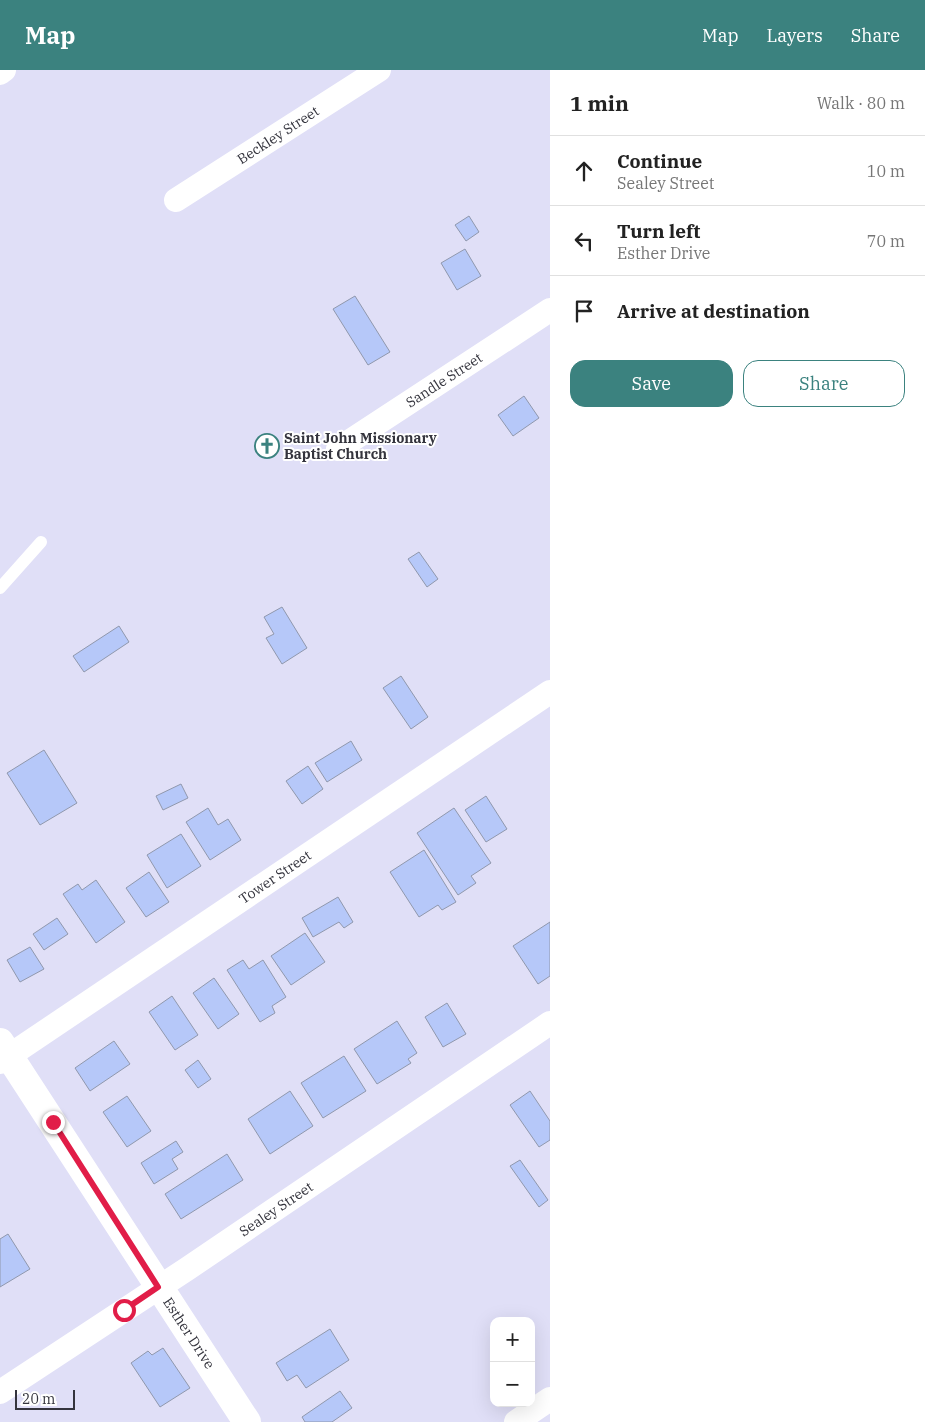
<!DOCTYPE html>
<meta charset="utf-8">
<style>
body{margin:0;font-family:"IBM Plex Serif",serif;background:#f2f2f2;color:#222}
.controls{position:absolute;right:15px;bottom:15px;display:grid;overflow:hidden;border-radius:10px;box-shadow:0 5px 20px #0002}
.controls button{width:45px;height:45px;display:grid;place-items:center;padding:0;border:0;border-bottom:1px solid #e0e0e0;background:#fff;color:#222;font:25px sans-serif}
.scale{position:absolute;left:15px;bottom:12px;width:60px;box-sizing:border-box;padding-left:5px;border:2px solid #34343d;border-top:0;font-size:14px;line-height:18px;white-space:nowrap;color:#34343d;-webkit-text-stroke:4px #fff;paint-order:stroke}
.stop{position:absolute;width:15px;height:15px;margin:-11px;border:4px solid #e11d48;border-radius:50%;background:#fff}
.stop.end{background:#e11d48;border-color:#fff;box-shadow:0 1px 5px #0008}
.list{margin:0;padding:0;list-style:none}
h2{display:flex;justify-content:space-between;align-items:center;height:65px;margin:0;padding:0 20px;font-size:21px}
h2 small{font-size:16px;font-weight:400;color:#767676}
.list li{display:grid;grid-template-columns:32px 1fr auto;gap:15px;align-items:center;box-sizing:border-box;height:70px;padding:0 20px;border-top:1px solid #e0e0e0}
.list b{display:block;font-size:19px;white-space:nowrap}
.list p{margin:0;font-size:16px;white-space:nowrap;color:#767676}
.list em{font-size:16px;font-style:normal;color:#767676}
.actions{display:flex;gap:10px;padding:15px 20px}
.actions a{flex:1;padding:11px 0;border:1px solid #3b827f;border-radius:15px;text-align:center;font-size:18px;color:#3b827f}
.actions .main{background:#3b827f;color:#fff}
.icon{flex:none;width:28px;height:28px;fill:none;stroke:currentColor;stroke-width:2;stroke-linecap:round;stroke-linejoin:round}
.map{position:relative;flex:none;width:550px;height:1352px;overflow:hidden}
header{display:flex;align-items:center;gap:30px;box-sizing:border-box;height:70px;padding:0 25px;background:#3b827f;color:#fff}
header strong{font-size:24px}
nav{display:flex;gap:28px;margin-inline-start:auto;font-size:18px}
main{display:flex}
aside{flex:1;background:#fff}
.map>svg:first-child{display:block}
</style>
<header>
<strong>Map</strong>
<nav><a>Map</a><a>Layers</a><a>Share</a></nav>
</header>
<main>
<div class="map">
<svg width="550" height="1352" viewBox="0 0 550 1352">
<rect width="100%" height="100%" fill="#e0dff7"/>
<g fill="#b6c8f9" stroke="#9098ad">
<polygon points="469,146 479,162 466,171 455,155"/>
<polygon points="465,179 481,206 457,220 441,193"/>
<polygon points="355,226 390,282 368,295 333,239"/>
<polygon points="524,326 539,348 513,366 498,345"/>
<polygon points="419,482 438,509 427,517 408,489"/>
<polygon points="282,537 307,578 282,594 266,568 274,564 264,547"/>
<polygon points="119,556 129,572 84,602 73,586"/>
<polygon points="401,606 428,647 411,659 383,618"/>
<polygon points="351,671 362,690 327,712 315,693"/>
<polygon points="44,680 77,733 40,755 7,703"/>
<polygon points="308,696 323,719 302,734 286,711"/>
<polygon points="181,714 188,728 163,740 156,726"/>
<polygon points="486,726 507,759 486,772 465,740"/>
<polygon points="208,738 218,755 228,749 241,770 210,790 186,752"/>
<polygon points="454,738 491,793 471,806 476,813 458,825 417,763"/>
<polygon points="181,764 201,796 167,818 147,785"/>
<polygon points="424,780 456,832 442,840 438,835 419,847 390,802"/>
<polygon points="149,802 169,832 146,847 126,818"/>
<polygon points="96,810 125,852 96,873 63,824 78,814 82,820"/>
<polygon points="338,827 353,852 344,858 339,852 313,867 302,848"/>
<polygon points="57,848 68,864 44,880 33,864"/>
<polygon points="550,852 550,906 538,914 513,876"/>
<polygon points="305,863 325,892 291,915 271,886"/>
<polygon points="30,877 44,899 20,912 7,890"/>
<polygon points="243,890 249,899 263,890 286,927 272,936 275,943 260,952 227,900"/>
<polygon points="214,908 239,944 218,959 193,923"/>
<polygon points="172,926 198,965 175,980 149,942"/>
<polygon points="447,933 466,964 443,977 425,947"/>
<polygon points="397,951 417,983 408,989 411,993 377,1014 354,979"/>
<polygon points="114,971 130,994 90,1021 75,998"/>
<polygon points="344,986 366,1021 323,1048 301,1013"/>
<polygon points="198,990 211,1009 198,1018 185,1000"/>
<polygon points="290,1021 313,1056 270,1084 248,1049"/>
<polygon points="530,1021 550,1051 550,1070 539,1077 510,1035"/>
<polygon points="127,1026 151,1061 127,1077 103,1042"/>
<polygon points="176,1071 183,1082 172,1089 178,1099 154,1114 141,1093"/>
<polygon points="227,1084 243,1110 181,1149 165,1124"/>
<polygon points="520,1090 548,1130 539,1137 510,1096"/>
<polygon points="8,1164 30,1199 0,1217 0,1169"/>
<polygon points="330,1259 349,1290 306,1318 297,1305 287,1311 276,1293"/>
<polygon points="163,1278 190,1318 160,1337 131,1293 148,1281 152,1285"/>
<polygon points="340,1321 352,1338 332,1352 305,1352 302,1347"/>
</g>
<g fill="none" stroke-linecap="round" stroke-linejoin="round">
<polyline stroke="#fff" stroke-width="12" points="0,518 41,472"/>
<g stroke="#fff" stroke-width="24">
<polyline points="0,3 4,0"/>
<polyline points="176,130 379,0"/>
<polyline points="338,379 550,240"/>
<polyline points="0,992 550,622"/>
<polyline points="0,1322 187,1199 550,953"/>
<polyline points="516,1352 550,1329"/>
</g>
<path stroke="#fff" stroke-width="28" d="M 0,972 C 83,1098 165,1225 247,1352"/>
</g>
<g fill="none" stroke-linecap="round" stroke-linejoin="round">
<polyline stroke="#e11d48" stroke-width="6" points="53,1052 158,1217 124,1240"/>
</g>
<defs>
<symbol id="church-ring" viewBox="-11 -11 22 22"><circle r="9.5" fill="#fff" stroke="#3b827f" stroke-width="1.5"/><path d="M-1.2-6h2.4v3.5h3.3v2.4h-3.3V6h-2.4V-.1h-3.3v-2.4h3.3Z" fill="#3b827f"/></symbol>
</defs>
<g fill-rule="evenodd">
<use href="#church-ring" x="253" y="362" width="28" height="28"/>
</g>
<g text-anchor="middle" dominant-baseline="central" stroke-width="4" stroke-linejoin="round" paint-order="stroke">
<g font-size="14" fill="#34343d" stroke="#fff">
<text transform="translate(278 65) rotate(-33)">Beckley Street</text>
<text transform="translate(444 310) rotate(-33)">Sandle Street</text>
<text transform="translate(275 807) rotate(-34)">Tower Street</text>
<text transform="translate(276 1139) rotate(-34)">Sealey Street</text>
<text transform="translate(189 1263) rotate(57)">Esther Drive</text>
</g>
<g font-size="14" font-weight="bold" fill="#34343d" stroke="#fff" text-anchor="start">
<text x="284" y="368">Saint John Missionary<tspan x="284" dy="16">Baptist Church</tspan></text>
</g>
</g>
</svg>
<div class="controls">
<button>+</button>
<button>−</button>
</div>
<div class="scale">20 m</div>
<div class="stop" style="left:124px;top:1240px"></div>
<div class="stop end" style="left:53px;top:1052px"></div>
</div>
<aside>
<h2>1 min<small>Walk · 80 m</small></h2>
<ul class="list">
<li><svg class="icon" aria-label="ahead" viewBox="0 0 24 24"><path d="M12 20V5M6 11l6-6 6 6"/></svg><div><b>Continue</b><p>Sealey Street</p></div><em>10 m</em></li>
<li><svg class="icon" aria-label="left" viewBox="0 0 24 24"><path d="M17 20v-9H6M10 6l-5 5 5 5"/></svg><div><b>Turn left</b><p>Esther Drive</p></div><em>70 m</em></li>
<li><svg class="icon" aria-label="arrive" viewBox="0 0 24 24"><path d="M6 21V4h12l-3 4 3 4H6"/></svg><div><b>Arrive at destination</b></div></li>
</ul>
<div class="actions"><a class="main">Save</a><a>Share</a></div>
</aside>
</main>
